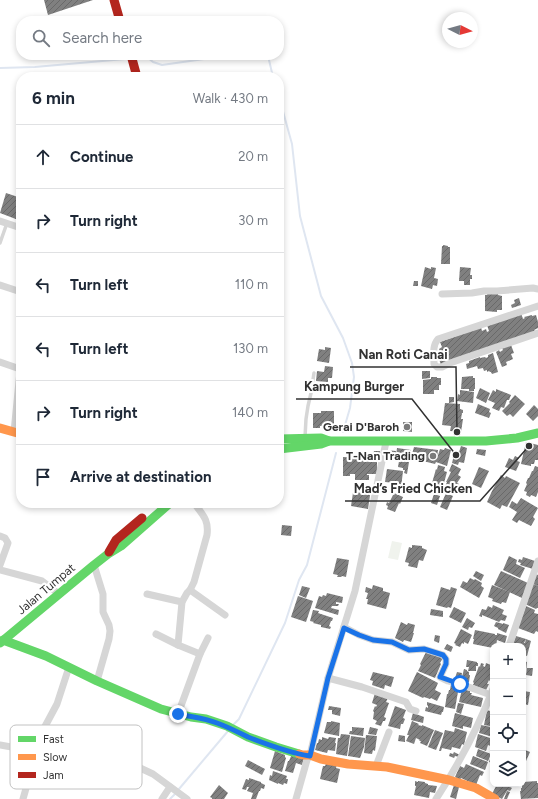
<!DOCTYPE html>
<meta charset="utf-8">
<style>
body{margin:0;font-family:Figtree,sans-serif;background:#f2f2f3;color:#1f2937}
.controls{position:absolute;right:12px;bottom:12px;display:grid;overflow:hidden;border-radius:8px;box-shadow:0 2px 6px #0003}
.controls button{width:36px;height:36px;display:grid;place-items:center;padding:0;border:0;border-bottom:1px solid #e0e1e3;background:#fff;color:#1f2937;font:20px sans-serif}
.compass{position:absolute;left:442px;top:12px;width:36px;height:36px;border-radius:50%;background:#fff;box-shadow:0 2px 6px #0003;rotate:96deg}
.stop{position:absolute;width:12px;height:12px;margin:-9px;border:3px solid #1a73e8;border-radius:50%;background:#fff}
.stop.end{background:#1a73e8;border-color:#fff;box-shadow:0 1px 4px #0008}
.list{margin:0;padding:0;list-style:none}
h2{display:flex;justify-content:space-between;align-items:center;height:52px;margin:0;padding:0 16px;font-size:17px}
h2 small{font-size:13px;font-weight:400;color:#747a83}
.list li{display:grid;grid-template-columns:26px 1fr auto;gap:12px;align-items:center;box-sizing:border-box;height:64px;padding:0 16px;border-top:1px solid #e0e1e3}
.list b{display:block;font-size:15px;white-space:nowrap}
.list em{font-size:13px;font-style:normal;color:#747a83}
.icon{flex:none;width:22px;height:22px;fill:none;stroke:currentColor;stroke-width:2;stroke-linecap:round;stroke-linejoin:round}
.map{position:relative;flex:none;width:538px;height:799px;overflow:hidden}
.search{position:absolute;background:#fff;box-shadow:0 2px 6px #0003;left:16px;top:16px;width:268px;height:44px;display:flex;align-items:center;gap:10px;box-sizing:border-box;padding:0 14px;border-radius:16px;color:#747a83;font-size:15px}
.panel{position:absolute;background:#fff;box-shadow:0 2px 6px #0003;left:16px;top:72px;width:268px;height:436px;border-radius:16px}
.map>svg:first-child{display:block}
</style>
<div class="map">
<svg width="538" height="799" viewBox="0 0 538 799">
<defs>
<pattern id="building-hatch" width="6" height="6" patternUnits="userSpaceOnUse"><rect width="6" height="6" fill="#808080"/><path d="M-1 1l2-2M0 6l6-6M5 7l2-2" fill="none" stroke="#696969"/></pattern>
</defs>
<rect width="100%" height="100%" fill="#fff"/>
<polygon fill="#f0f3ed" points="392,541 402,543 398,560 388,558"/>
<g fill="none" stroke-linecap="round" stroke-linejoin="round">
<g stroke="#dfe6f1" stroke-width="2">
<polyline points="267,55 269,60 273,77"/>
<polyline points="143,56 147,57 153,62 162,65 232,55"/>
<polyline points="0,68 35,67 125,59"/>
<polyline points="279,97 292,144 300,216 321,296 343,338 352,363 354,377 350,408 343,432"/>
<polyline points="233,725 239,719 285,623 299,580 307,565 336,453"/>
<polyline points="179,789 228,731"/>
<polyline points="170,799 175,794"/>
</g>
</g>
<g fill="url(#building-hatch)">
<polygon points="44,0 93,0 48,15"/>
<polygon points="6,193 21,198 21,221 0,213"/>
<polygon points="443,245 448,246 448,247 450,247 450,264 441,264 442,246 443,246"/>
<polygon points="425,267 431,269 431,267 436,268 434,278 438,279 437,286 433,285 432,289 421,286"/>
<polygon points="460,267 471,268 470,275 472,275 472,279 470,279 470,285 464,285 464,281 459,281"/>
<polygon points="414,281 418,281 418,286 413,286"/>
<polygon points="488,292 498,292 498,295 502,296 502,310 497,310 497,312 485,311 485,295 487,295"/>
<polygon points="519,298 521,305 512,308 511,305 515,303 514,300"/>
<polygon points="521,313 523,319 525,318 524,317 532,315 532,316 536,315 538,322 538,328 534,330 535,331 441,365 438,356 441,355 439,349 442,347 440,342 481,327 482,331 486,329 487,332 489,331 487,325"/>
<polygon points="511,345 514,353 511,354 513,359 506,362 507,365 502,367 496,352 499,350 500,352 503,350 502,348"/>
<polygon points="325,347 331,348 329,363 317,361 319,349 325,350"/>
<polygon points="493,353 498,372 492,374 491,372 490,372 489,371 487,372 487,370 484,371 483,368 478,369 477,366 467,369 466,364 469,363 469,361 480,357 480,358 485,357 486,358 488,357 488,355"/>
<polygon points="325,366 333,367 332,378 328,378 328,382 316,381 317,371 324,372"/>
<polygon points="422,371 430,371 430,378 422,379"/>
<polygon points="473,376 473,378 475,378 475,389 474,389 474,391 469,391 469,389 461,389 462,377"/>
<polygon points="431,377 437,377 437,378 441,378 441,385 439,385 439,390 434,390 434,394 423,394 423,380 431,379"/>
<polygon points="480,388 490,393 486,403 476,398"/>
<polygon points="496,389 511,395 509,400 507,400 504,408 501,407 499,411 492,408 495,403 488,400 493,390 496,392"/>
<polygon points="460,390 474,392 473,403 457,401 458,394 460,395"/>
<polygon points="515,395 525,404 513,417 510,414 507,416 502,411 510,403 509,402"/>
<polygon points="449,397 454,397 454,402 449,403"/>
<polygon points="445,403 460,404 460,409 463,410 463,413 462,413 461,419 463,419 461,432 450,431 451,426 442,425"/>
<polygon points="478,404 490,409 489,412 491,413 489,418 475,413"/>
<polygon points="534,405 538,409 538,416 533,421 526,414"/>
<polygon points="321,411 334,411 334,426 320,426 320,428 313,428 313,413 321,413"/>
<polygon points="403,422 412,422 412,432 403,431"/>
<polygon points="526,442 538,445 538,460 535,460 534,464 531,464 531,466 521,464"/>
<polygon points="461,446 467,448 464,463 459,462 458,465 452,463 455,451 459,452"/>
<polygon points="414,447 438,450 437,458 440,449 444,450 445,448 451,450 447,466 436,462 435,464 411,458"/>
<polygon points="397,448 411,450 407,474 404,473 405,470 403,470 403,468 398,467 399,461 404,462 404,459 396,458 395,460 392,460 392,459 386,458 386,450 396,451 396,456"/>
<polygon points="477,449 486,450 485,456 476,454"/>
<polygon points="374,451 380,451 380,462 377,462 377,474 367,474 367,475 369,475 369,480 355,480 355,474 350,474 350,476 343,476 343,457 365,458 365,456 369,456 369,455 373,455"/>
<polygon points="515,456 519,458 517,461 520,462 516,471 505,467 509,458 513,460"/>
<polygon points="452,464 461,469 458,475 461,477 457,483 459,484 456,490 455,489 453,493 450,491 449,494 444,491 445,489 444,489 447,482 446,482 451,472 449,471"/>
<polygon points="438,465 445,467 444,471 447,472 442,490 434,488 433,492 429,491 431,485 433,485 433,484 432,483 436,469 437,470"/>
<polygon points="535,466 538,467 538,492 536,497 531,495 530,497 526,495 527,492 524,491 527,484 526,483 528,478 529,478 532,471 533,471"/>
<polygon points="479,467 489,471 481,488 472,484"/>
<polygon points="387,469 403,471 401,488 395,487 396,483 385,482"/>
<polygon points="501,475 505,478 506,476 520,483 507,507 502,505 500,509 487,502 492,491"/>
<polygon points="358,485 368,487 368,488 371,489 368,509 351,506 354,486 358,487"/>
<polygon points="394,493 403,497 400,504 399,503 395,512 387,509 388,506 386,505 387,502 389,503"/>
<polygon points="446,493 453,496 447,510 440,507"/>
<polygon points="434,494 440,496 437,505 431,503"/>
<polygon points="521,498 538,508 533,517 535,519 531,526 519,520 517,523 512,520 517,512 509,507 512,501 517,504"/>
<polygon points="282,525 292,526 291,536 281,535"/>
<polygon points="412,545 422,546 422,548 427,550 423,561 419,560 417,568 408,566 409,563 405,562 409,547 412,548"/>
<polygon points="509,556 517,560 516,564 525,568 520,578 503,570"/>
<polygon points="523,557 535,561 533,569 520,565 521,563 518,562 519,559 522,560"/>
<polygon points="337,558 349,560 346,577 342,576 341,577 337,577 338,575 333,574"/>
<polygon points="476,571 484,575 481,581 473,576"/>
<polygon points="501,571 528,583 522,598 494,585"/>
<polygon points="536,574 538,575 538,586 533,584"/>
<polygon points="470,578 474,580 475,579 482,583 481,586 484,588 479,598 460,587 463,581 467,583"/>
<polygon points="533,584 538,586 538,608 537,608 536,609 525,604"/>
<polygon points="373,585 383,588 383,591 390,593 386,609 367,604 368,599 366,599 368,593 365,592 366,587 372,589"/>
<polygon points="492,585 510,592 506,603 502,602 501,604 492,601 493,599 488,597"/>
<polygon points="302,586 310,588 306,598 299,595"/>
<polygon points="441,587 450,590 451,587 457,589 451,608 448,607 447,608 436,605"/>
<polygon points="327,593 343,597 342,603 336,602 336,604 339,604 338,606 332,606 331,608 339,610 338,615 315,608 319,596 322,597 323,595 326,596"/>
<polygon points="298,596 313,601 306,622 291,617"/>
<polygon points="493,605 504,610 502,614 507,616 505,621 501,620 499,622 482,615 482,617 479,616 482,609 486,610 488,606 492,608"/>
<polygon points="526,606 535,610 534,613 538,614 538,632 536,631 534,634 518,628"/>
<polygon points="454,607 466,613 461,623 449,617"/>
<polygon points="431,609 443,611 443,617 430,615"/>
<polygon points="313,610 319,611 318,613 333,618 332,621 331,621 329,626 331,627 330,629 321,627 321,625 313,623 314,622 310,621"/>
<polygon points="467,618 475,623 472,628 469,627 468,630 462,627"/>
<polygon points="401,622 407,625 408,623 415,625 413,633 414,633 411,642 404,640 403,642 395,638"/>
<polygon points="496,622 500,623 503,624 503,623 509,625 506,633 498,629 498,628 494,626"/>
<polygon points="461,629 472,635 468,644 464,642 464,644 462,643 460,647 455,645 456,644 454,643"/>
<polygon points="475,630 495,634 495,635 497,635 497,633 507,636 505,643 497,640 496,646 493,646 493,648 473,644 474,639 473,639"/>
<polygon points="435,635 440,636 439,643 434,641"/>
<polygon points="516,636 526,639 524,643 525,643 526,639 531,641 527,656 523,654 523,646 512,646"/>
<polygon points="447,644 453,647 451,652 444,649"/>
<polygon points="427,650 443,658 440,663 441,664 435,678 418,671 421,665 420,664"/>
<polygon points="467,660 477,662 477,663 478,663 478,666 476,666 476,671 468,671 469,667 466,667"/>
<polygon points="523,661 527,662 526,672 523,672"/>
<polygon points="481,663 484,664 483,666 485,667 486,663 491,665 491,666 493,667 493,672 492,672 491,675 492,675 490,681 489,680 487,684 489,684 486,690 473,685 474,683 473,682 479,666 480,667"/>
<polygon points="527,668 533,668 532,676 526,675"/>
<polygon points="464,669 467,670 467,671 469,672 469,675 470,675 469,682 461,681"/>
<polygon points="373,672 394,677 391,687 385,685 384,689 372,685 373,681 370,680"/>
<polygon points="417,672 438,683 435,690 441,693 437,701 431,698 430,699 424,697 423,698 408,691"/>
<polygon points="457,672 462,673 461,680 455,678"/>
<polygon points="451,684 459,686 455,709 445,707 447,694 448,694 449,690 450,690"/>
<polygon points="462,689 470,691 470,693 472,693 471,695 483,698 481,707 459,702"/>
<polygon points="523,691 530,692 528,705 523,704"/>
<polygon points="375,693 388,698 386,702 389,703 384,717 386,718 385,721 383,721 381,726 375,724 377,721 373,719 374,712 373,711 375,706 376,707 377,705 372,703"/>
<polygon points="427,702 444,707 443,712 442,712 441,715 425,711 426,707 428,708 428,706 427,705"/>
<polygon points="458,703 464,704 461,714 456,712"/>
<polygon points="329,706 341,708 340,716 332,714 332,710 328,710"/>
<polygon points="395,706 406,710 403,718 405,719 403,724 401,724 400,729 388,726"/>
<polygon points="487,710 493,712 493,737 479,733 481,725 491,727 492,722 491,722 490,726 484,725"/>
<polygon points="413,713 424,717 423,723 411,720"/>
<polygon points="455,713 473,718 471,728 463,726 463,729 452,726"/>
<polygon points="331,721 340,723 339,736 324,733 327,722 331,722"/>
<polygon points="412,721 419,724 418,725 422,726 422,725 434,730 427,746 420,743 421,741 419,741 420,740 416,738 414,744 406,741 409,735 407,735"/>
<polygon points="352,727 364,728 363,736 349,734 350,731 352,731"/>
<polygon points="370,727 378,729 376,735 368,734"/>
<polygon points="455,728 467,732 464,745 462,744 460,749 452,747 451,750 442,748 441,751 439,751 445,730 454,732"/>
<polygon points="435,730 443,733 436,750 428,747"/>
<polygon points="341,734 350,735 347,756 336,754 338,738 340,738"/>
<polygon points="478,734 493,739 493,747 488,745 486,751 475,747"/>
<polygon points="366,735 377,736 375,751 373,750 372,754 364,753"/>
<polygon points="399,735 405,736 405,742 398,741"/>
<polygon points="351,736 365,738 364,747 360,758 348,756"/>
<polygon points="322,737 328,739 329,737 336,738 335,743 336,743 335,751 328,750 327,753 315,750 317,743 318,743 319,739 322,740"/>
<polygon points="478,749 491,754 488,761 476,756"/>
<polygon points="523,749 530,752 523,768"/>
<polygon points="275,751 285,755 285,757 286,758 282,772 270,768"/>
<polygon points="454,752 460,755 459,757 455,756 454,758 449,756 450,753 453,754"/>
<polygon points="292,754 304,758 302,765 296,763 293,773 285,771 288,761 289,761"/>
<polygon points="473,756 488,762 485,770 470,764"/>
<polygon points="491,756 493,757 493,763 489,762"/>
<polygon points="248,760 265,769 262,775 245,766"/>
<polygon points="327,761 337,764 336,768 340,769 337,783 320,779 322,770 323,766 325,766"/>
<polygon points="466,764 484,772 482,776 480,775 476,785 461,778 460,780 455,777 460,766 464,768"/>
<polygon points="273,771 287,776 286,779 288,779 287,784 284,783 283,785 278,783 278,784 269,780 270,775 272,776"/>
<polygon points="249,778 261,782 261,783 265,785 264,789 261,788 260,791 259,791 256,799 251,799 253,793 247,791 249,787 247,787 246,790 242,789 246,779 249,780"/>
<polygon points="415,781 418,782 418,781 425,782 425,783 428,784 428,785 437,786 435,793 430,792 429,798 414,795 416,786 415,786"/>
<polygon points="537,781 537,783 538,783 538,798 521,799 520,791 521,791 521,788 522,788 522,784 523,784 523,782"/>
<polygon points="497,784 512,784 510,787 512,788 510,791 507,790 508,789 502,799 492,794"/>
<polygon points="219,785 228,793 224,799 212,799 212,798 210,797"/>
<polygon points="454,785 459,787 456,799 450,797"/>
<polygon points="507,791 510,792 507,799 504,799"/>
</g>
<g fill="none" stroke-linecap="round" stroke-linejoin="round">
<g stroke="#d6d6d6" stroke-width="3.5">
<polyline points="0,243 7,223"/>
<polyline points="305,437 306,419 308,406 311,393 314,373"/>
</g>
<g stroke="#d6d6d6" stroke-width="7">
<polyline points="0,221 21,228"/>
<polyline points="0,285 21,292"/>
<polyline points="442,294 472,293 484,291 497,291 533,288 538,289"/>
<path d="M 538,306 L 438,339 C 432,346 434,355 434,364 L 437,367 L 442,367 L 450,363 L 538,333"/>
<polyline points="0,362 20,369"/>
<polyline points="14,432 21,361"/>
<path d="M 194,503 C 203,515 209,520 207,535 L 194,582 L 190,590 L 187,593 L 182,602 L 178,645 L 200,654"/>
<polyline points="0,536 5,538 8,543 0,565"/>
<polyline points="94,565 103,594 103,612 109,625 110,631 109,639 97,681"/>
<polyline points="0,570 42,581 59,594"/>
<polyline points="190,590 225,615"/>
<polyline points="147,594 182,602"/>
<polyline points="344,627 359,635 373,640 392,642 409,650 424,649 443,655 446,659 446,664 440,677 448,681 466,686 491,695"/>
<polyline points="156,634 178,645"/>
<polyline points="509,646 538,561"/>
<polyline points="328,678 362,687 406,702 410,709 416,711"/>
<polyline points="178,714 200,654 208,638"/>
<polyline points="0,745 61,756 81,753 108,758 138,767 153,774 187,799"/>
<polyline points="376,766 389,732"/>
<polyline points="23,799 42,732 57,704 69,667"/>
<polyline points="162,799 170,787"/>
<polyline points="296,799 307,760 310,755 328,678 355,591 386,442"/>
<path d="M 436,799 C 459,764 478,728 493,689"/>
</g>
<g stroke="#63d668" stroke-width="9">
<polyline points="279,439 321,438 329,441"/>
<polyline points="279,449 321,444 329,441 486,441 517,438 538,433"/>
<polyline points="3,640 46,656 97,681 161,709 191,717 206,719 227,726 248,737 276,747 299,754"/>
<polyline points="0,643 94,565 108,554 121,546 170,503"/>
</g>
<g stroke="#ff974d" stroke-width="9">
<polyline points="0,428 21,434"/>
<polyline points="299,754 303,755 310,755 321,759 348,764 387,767 449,780 476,788 495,799"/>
</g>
<g stroke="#b3261e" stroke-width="9">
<polyline points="114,0 120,21"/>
<polyline points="131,55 137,77"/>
<polyline points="109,552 116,540 142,518"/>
</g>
</g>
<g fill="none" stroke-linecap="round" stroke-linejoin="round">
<path stroke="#1a73e8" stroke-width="5" d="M 178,714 C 191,717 204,718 217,723 C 228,727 238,732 248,737 C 266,744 291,753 310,756 L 328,678 L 344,628 L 359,635 L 373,640 L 392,642 L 409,650 L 424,649 L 443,655 L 446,659 L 446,664 L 440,677 L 460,684"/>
</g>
<g fill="#7a7a7a" stroke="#fff" stroke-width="1.5">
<circle cx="407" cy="427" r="4"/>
<circle cx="433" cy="456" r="4"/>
</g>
<g text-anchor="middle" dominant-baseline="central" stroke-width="4" stroke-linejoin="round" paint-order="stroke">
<g font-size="12" font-weight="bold" fill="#323232" stroke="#fff" text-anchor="end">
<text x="399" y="427">Gerai D'Baroh</text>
<text x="425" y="456">T-Nan Trading</text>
</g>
<g font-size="12" fill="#323232" stroke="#fff">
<text transform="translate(46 589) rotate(-40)">Jalan Tumpat</text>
</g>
</g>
<rect x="10" y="725" width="132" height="64" rx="6" fill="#fff" stroke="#c2c2c2" stroke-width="1"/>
<rect x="18" y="736" width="18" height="6" fill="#63d668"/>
<rect x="18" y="754" width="18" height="6" fill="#ff974d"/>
<rect x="18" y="772" width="18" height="6" fill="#b3261e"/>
<g font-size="11" fill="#323232">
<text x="43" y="743">Fast</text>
<text x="43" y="761">Slow</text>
<text x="43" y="779">Jam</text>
</g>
<path fill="none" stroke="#323232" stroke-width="1.5" d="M457 432L456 367H350M456 455L412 399H296M529 446L480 501H345"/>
<g fill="#323232" stroke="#fff" stroke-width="1.5">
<circle cx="457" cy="432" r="4"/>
<circle cx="456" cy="455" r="4"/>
<circle cx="529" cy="446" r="4"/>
</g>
<g font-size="13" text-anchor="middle" font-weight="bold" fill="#323232" stroke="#fff" stroke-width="4" stroke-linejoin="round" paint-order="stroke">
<text x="403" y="359">Nan Roti Canai</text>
<text x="354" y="391">Kampung Burger</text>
<text x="413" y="493">Mad’s Fried Chicken</text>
</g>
</svg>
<div class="controls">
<button>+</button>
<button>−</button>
<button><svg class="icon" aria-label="locate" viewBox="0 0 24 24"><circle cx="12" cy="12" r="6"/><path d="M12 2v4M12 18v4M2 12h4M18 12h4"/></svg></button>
<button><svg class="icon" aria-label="layers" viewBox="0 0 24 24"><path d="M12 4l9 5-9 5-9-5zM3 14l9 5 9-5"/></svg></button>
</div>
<svg class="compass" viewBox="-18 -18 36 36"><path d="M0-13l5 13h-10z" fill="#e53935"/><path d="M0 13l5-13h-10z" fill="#747a83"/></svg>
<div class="stop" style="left:460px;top:684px"></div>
<div class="stop end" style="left:178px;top:714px"></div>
<div class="search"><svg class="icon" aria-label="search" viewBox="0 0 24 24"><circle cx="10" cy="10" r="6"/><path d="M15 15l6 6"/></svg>Search here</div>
<section class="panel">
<h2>6 min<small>Walk · 430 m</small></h2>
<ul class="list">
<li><svg class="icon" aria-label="ahead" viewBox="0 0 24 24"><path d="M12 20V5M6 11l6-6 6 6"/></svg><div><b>Continue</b></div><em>20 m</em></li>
<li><svg class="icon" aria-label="right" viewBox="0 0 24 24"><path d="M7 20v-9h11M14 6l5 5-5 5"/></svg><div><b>Turn right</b></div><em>30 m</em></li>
<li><svg class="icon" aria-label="left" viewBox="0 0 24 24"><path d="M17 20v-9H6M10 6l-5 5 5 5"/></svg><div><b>Turn left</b></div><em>110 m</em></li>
<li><svg class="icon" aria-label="left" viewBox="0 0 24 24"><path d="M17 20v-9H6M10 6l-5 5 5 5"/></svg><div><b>Turn left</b></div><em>130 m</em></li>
<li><svg class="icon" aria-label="right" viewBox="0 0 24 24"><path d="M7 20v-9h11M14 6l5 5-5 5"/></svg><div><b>Turn right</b></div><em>140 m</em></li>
<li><svg class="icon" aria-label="arrive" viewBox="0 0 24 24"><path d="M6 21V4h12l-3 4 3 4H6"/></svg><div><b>Arrive at destination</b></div></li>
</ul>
</section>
</div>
